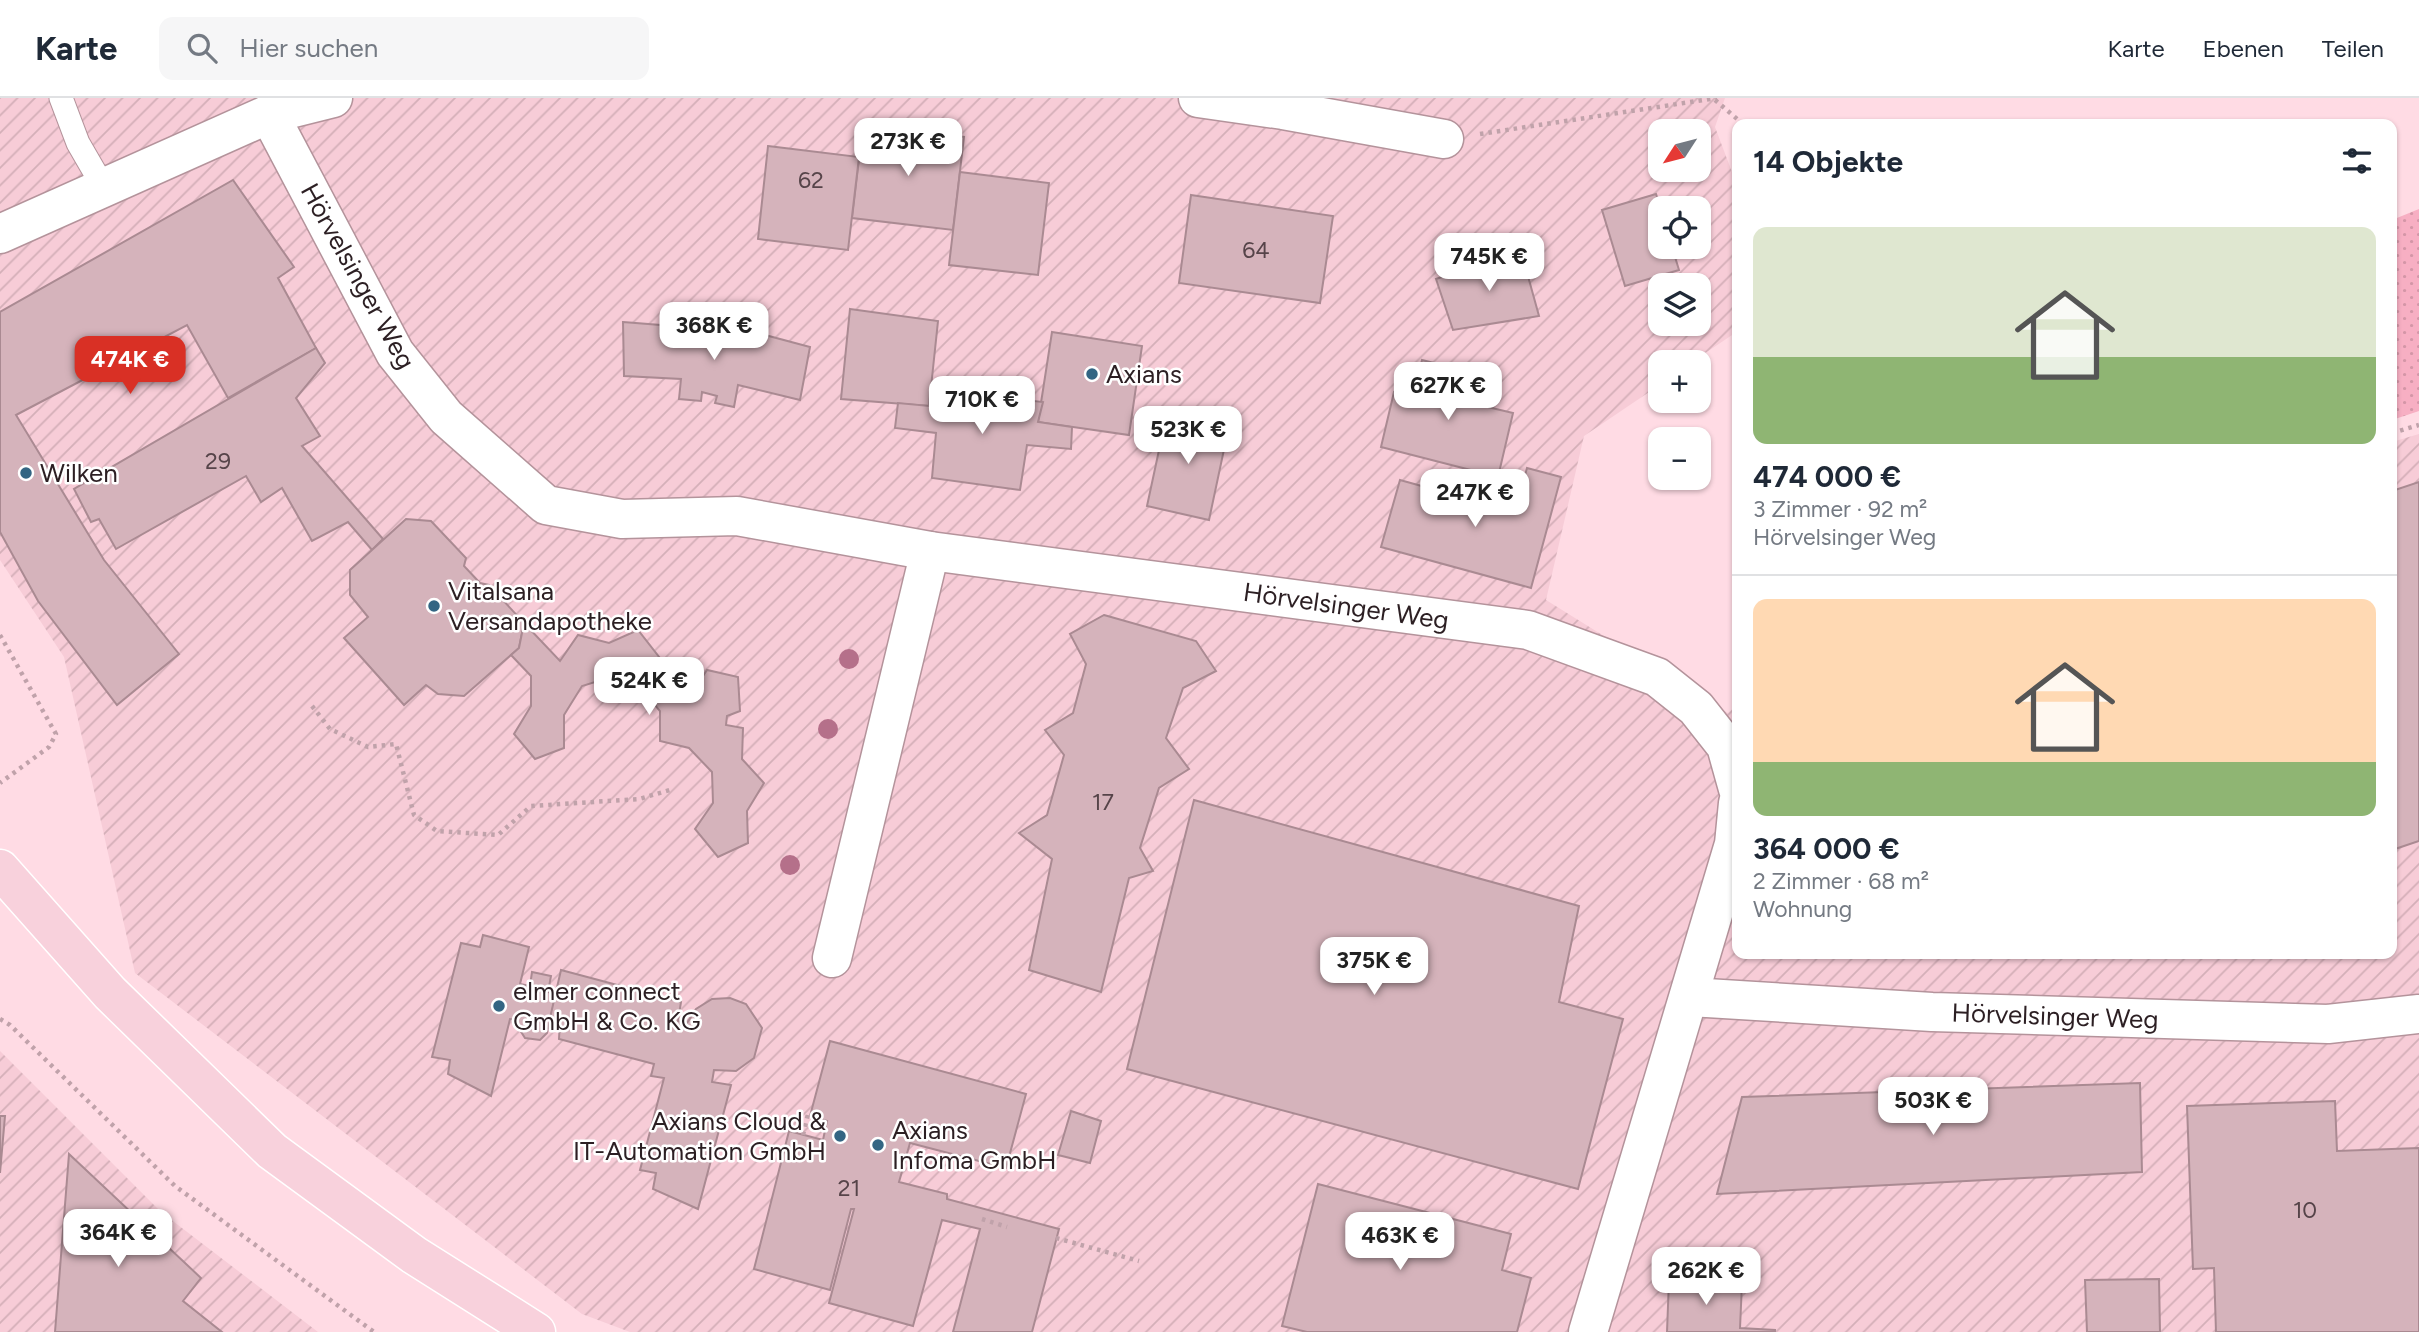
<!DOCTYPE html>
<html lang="de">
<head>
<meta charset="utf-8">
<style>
  body { margin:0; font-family:Figtree,sans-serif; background:#f6f6f7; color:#1f2937; height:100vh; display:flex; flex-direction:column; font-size:26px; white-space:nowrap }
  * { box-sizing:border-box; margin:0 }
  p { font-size:23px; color:#747a83 }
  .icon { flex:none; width:38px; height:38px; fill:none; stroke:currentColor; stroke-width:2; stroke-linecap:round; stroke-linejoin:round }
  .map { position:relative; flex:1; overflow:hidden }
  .details { position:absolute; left:1732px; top:21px; width:665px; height:840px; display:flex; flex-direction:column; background:#fff; border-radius:14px; box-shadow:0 2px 5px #0004 }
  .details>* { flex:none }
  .needle { width:46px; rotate:234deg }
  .controls { position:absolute; left:1648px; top:21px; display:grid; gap:14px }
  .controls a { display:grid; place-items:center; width:63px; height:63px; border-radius:14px; background:#fff; box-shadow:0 2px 5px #0004; font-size:35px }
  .price { position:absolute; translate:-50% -60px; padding:0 16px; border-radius:14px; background:#fff; color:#222; font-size:23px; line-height:46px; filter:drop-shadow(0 2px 4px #0008) }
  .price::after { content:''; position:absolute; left:50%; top:42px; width:21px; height:16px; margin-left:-10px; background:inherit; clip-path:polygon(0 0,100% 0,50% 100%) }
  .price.on { background:#d93025; color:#fff }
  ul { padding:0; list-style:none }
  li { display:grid; align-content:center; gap:14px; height:371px; padding:0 21px }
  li+li { border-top:2px solid #e0e1e3 }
  li span { display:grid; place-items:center; height:217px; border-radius:14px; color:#555 }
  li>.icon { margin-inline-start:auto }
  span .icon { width:126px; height:126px; fill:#fffc; stroke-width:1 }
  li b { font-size:30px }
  h2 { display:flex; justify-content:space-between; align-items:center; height:84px; padding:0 21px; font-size:30px }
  header { display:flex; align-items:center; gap:42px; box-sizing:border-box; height:98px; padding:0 35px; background:#fff; border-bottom:2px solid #e0e1e3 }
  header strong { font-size:33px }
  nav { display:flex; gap:38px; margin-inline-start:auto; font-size:24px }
  .search { width:490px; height:63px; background:#f6f6f7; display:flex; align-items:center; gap:18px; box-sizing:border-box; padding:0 24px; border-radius:14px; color:#747a83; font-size:26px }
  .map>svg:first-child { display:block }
  .industrial { fill:url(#industrial-furrows); fill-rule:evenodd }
  .park { fill:url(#park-dots) }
  .building { fill:#d5b3bb; stroke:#aa8a92; stroke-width:2 }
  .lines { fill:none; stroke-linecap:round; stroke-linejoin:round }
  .service-casing { stroke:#b4939b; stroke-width:25 }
  .minor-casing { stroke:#b4939b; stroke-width:41 }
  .primary-casing { stroke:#fff; stroke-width:41 }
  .path { stroke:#c0a2aa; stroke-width:4.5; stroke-dasharray:3.5 5; stroke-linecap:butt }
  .service { stroke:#fff; stroke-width:23 }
  .minor { stroke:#fff; stroke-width:38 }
  .primary { stroke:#f8d1dc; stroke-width:38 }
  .tree { fill:#b5708a }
  .poi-dot { fill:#336583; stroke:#fff; stroke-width:2.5 }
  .labels { text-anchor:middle; stroke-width:5; stroke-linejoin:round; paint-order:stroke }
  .number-label { font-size:23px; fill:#564449 }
  .street-label { font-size:26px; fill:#2c1f23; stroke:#fff }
  .poi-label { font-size:26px; fill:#2c1f23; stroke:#fff; text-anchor:start }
</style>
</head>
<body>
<header>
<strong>Karte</strong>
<div class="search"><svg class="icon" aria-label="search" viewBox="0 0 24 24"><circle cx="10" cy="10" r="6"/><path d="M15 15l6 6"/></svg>Hier suchen</div>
<nav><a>Karte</a><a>Ebenen</a><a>Teilen</a></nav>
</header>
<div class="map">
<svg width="2419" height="1234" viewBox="0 0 2419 1234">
  <defs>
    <pattern id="industrial-furrows" width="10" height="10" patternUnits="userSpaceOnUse" patternTransform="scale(1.75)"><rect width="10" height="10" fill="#f7ccd7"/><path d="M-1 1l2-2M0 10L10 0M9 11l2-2" fill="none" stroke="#d4afb8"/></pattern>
    <pattern id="park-dots" width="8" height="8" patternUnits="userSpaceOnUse" patternTransform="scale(1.75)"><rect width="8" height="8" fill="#f7afc3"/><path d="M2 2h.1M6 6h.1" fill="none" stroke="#d496a7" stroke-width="1.8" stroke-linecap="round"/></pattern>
  </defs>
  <rect width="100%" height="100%" fill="#ffdbe4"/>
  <!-- industrial -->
  <g class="industrial">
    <path d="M0 0H1725L1715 29 1738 90V233L1692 264H1661V286L1584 338 1546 502 1728 615 1738 606V856H2392V344L2419 336V1234H630L582 1216 135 875 64 559 0 462ZM1661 33H1699V72H1661ZM1661 110H1699V149H1661ZM1661 187H1699V226H1661Z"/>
    <path d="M0 953 161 1114 318 1234H0Z"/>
  </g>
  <!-- park -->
  <path class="park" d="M2419 111V313L2392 322V122Z"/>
  <!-- building -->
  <g class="building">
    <path d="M863 27 964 39 953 132 852 120Z"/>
    <path d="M768 48 859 59 848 152 758 141Z"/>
    <path d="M960 74 1049 85 1038 177 949 167Z"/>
    <path d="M233 82 294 169 278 180 316 250 228 300 187 227 16 317 104 462 179 556 117 607 38 503 0 434V214Z"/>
    <path d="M1656 96 1661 111V149H1672L1679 172 1625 188 1602 112Z"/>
    <path d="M1191 97 1333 118 1320 205 1179 185Z"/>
    <path d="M1521 153 1539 218 1453 232 1436 181Z"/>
    <path d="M850 211 938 223 929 308 841 301Z"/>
    <path d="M623 224 673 228 674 235H711L761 245 765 237 810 249 800 302 738 287 734 309 715 305 717 298 702 294 701 303 679 301 681 281 624 278Z"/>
    <path d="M1052 234 1142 248 1129 337 1038 324Z"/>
    <path d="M316 250 325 265 296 300 320 338 302 348 383 441 372 452 348 424 312 443 282 390 261 404 246 378 116 451 99 421 91 424 74 391Z"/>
    <path d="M1422 262 1482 277 1475 306 1513 315 1498 379 1381 349 1394 294 1413 299Z"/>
    <path d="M930 291 1043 304 1038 324 1072 329 1071 351 1027 347 1020 392 932 380 936 335 895 330 898 305 929 308Z"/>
    <path d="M1167 315 1229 328 1209 422 1147 408Z"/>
    <path d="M1527 370 1561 379 1531 490 1381 449 1400 382 1515 414Z"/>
    <path d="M2419 384V743L2392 752V393Z"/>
    <path d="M406 421 431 423 466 460 464 468 480 485 489 487 524 525 519 550 464 598 438 596 426 587 404 607 344 540 368 519 350 497V472Z"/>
    <path d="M1104 517 1196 543 1216 573 1183 590 1166 640 1189 671 1159 690 1140 750 1153 773 1129 780 1101 894 1029 872 1052 761 1019 735 1047 717 1064 657 1045 632 1073 615 1086 566 1070 536Z"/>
    <path d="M524 525 560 563 578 537 609 545 638 532 660 560 690 564 689 582 699 584 707 572 738 579 740 613 727 618 726 627 743 630 742 661 764 685 747 713 748 745 718 759 695 731 713 705 712 674 689 650 660 643V613L636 584 611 579 582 588 564 617V650L535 661 514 636 531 608V578L511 557 519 550Z"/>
    <path d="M1194 702 1579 808 1559 904 1623 921 1578 1091 1127 971Z"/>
    <path d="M483 837 529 849 520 886 530 888 532 874 551 878 548 894 556 896 547 935 540 942 525 940 518 929V922L510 921 491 998 448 976 450 962 432 959 461 845 480 849Z"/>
    <path d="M561 872 681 904 678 923 687 925 696 911 712 901 730 900 746 906 762 930 754 960 736 973 714 972 712 984 731 987 698 1111 653 1091 656 1075 640 1072 664 980 651 978 654 966 559 941 560 922 550 920Z"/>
    <path d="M830 943 1026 996 1006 1070 910 1045 899 1084 947 1096V1101L1059 1131 1032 1234H953L980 1131 942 1122 913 1228 829 1205 854 1111H851L830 1192 754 1171 789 1033 823 1042 827 1023 810 1018Z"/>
    <path d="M2140 985 2142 1074 1717 1096 1742 999Z"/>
    <path d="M2335 1003 2337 1053 2419 1050V1234H2216L2214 1170 2193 1171 2187 1008Z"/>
    <path d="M1071 1013 1101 1023 1090 1065 1058 1057Z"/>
    <path d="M0 1018H5L0 1075Z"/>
    <path d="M69 1056 201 1180 183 1203 222 1234H55Z"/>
    <path d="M1318 1086 1511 1136 1502 1172 1531 1180 1517 1234H1307L1282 1228Z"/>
    <path d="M2159 1181 2160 1234H2087L2085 1182Z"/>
    <path d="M1669 1182 1742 1185 1740 1230 1775 1232V1234H1667Z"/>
  </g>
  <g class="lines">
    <!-- service casing -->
    <g class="service-casing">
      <path id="service" d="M61 0 78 45 104 90"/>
    </g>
    <!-- minor casing -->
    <g class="minor-casing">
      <g id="minor">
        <path d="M1198 0 1283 12 1444 41"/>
        <path d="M269 16 395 255 446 319 546 407 622 421 737 418 930 453 1528 532 1657 579 1696 610 1726 648 1738 691"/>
        <path d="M0 136 269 16 333 0"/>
        <path d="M832 860 930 453"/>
        <path d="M1690 899 1932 914 2328 926 2419 916"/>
        <path d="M1588 1234 1734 746 1738 705"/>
      </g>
    </g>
    <!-- primary casing -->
    <g class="primary-casing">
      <path id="primary" d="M0 771 110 895 272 1053 414 1157 536 1234"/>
    </g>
    <!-- path -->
    <g class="path">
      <path d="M1715 2 1743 26"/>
      <path d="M1480 36 1717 0"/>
      <path d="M2392 335 2419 327"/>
      <path d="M0 537 56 636 49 649 0 685"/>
      <path d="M312 608 330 631 368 649 396 646 414 717 437 733 498 737 531 708 639 701 670 692"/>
      <path d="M0 921 10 927 175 1088 374 1234"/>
      <path d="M803 1037 808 1016"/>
      <path d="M982 1121 1007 1129"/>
      <path d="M1056 1140 1139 1163"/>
    </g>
    <!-- service -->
    <use href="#service" class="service"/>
    <!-- minor -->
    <use href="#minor" class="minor"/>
    <!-- primary -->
    <use href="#primary" class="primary"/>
  </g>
  <!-- trees -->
  <g class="tree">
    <circle cx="849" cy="561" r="10"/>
    <circle cx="828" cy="631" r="10"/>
    <circle cx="790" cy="767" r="10"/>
  </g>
  <!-- markers -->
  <g class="poi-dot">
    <circle cx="1092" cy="276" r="7"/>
    <circle cx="26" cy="375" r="7"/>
    <circle cx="434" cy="508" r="7"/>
    <circle cx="499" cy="908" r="7"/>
    <circle cx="840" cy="1038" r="7"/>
    <circle cx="878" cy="1047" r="7"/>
  </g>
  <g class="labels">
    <!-- number labels -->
    <g class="number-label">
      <text x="811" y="90">62</text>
      <text x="1256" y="160">64</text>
      <text x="218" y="371">29</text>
      <text x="1103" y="712">17</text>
      <text x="849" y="1098">21</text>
      <text x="2305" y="1120">10</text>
    </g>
    <!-- street labels -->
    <g class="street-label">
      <text transform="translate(358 178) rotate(61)" y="9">Hörvelsinger Weg</text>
      <text transform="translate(1346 508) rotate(8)" y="9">Hörvelsinger Weg</text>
      <text transform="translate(2055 918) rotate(2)" y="9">Hörvelsinger Weg</text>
    </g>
    <!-- poi labels -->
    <g class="poi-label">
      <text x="1106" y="285">Axians</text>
      <text x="40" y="384">Wilken</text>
      <text x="448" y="502">Vitalsana<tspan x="448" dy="30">Versandapotheke</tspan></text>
      <text x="513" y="902">elmer connect<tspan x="513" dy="30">GmbH &amp; Co. KG</tspan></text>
      <text x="826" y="1032" text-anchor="end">Axians Cloud &amp;<tspan x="826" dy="30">IT-Automation GmbH</tspan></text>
      <text x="892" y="1041">Axians<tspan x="892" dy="30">Infoma GmbH</tspan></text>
    </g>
  </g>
</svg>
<div class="controls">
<a><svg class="needle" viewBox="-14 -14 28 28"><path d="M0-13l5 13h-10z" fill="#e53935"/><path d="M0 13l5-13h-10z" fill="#747a83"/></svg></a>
<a><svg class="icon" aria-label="locate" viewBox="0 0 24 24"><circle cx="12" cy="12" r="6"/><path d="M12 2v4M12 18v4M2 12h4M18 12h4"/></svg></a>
<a><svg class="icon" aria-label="layers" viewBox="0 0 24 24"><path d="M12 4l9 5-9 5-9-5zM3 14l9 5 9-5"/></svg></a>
<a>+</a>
<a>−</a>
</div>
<b class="price" style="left:908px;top:80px">273K €</b>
<b class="price" style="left:1489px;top:195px">745K €</b>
<b class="price" style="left:714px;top:264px">368K €</b>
<b class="price on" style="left:130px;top:298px">474K €</b>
<b class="price" style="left:1448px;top:324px">627K €</b>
<b class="price" style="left:982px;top:338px">710K €</b>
<b class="price" style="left:1188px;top:368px">523K €</b>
<b class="price" style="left:1475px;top:431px">247K €</b>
<b class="price" style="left:649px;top:619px">524K €</b>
<b class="price" style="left:1374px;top:899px">375K €</b>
<b class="price" style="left:1933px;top:1039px">503K €</b>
<b class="price" style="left:118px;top:1171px">364K €</b>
<b class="price" style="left:1400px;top:1174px">463K €</b>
<b class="price" style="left:1706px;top:1209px">262K €</b>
<section class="details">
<h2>14 Objekte<svg class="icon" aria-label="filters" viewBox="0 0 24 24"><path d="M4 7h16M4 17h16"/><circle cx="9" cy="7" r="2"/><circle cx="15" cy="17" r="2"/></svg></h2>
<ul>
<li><span style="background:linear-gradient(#dfe7d0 60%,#8fb573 0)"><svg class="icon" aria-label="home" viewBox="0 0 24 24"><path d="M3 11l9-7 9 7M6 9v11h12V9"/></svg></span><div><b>474 000 €</b><p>3 Zimmer · 92 m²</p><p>Hörvelsinger Weg</p></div></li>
<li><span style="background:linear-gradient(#ffd9b3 75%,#8fb573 0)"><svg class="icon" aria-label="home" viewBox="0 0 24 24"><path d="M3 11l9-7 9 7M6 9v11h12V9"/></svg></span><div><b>364 000 €</b><p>2 Zimmer · 68 m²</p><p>Wohnung</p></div></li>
</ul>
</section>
</div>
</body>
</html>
